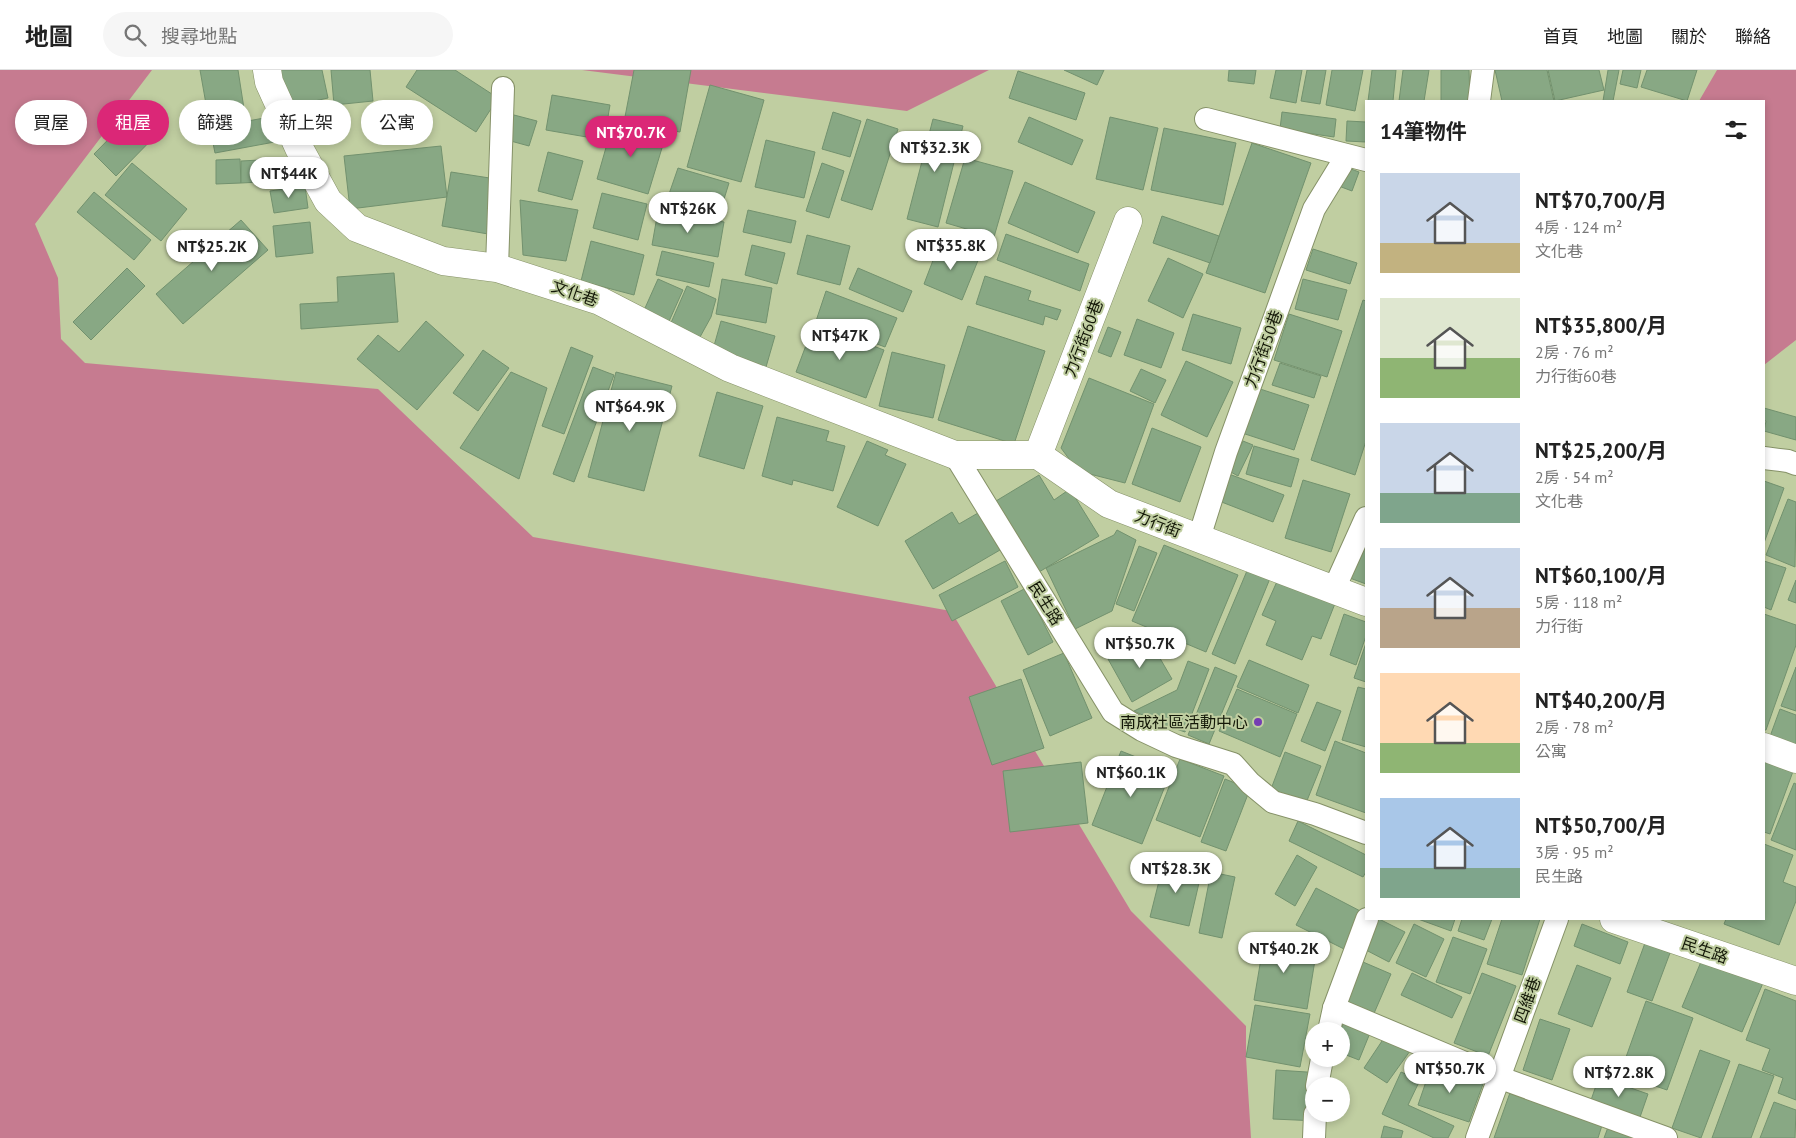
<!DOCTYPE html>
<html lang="zh-TW">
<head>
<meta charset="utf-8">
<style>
  body { margin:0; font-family:"PT Sans","Noto Sans TC",sans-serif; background:#f6f6f6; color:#222; height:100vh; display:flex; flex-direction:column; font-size:19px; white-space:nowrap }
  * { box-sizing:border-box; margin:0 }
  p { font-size:16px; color:#767676 }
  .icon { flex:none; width:28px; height:28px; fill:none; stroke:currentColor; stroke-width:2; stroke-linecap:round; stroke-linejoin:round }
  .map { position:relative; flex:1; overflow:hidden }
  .side { position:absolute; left:1365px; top:30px; width:400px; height:820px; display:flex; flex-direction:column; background:#fff; border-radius:0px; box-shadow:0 2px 8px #0003 }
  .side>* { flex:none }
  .guide { position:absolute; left:15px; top:30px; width:475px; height:45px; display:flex; gap:10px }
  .buttons { position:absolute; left:1305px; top:952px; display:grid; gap:10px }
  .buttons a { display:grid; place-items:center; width:45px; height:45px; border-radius:50%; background:#fff; box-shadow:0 2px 8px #0003; font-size:25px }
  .price { position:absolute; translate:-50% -42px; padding:0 11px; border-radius:18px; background:#fff; color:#222; font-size:16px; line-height:32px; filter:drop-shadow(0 1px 2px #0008) }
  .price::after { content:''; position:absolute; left:50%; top:30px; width:15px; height:11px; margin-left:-8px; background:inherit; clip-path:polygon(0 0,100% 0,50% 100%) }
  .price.active { background:#db2777; color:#fff }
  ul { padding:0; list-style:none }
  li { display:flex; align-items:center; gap:15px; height:125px; padding:0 15px }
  li span { display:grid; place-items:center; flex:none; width:140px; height:100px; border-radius:0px; color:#555 }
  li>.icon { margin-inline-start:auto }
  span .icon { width:60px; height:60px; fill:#fffc; stroke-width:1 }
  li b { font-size:21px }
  h2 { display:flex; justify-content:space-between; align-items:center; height:60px; padding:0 15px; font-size:21px }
  .tag { padding:0 18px; border-radius:22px; background:#fff; box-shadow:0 2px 8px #0003; font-size:18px; line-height:45px }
  .tag.active { background:#db2777; color:#fff }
  header { display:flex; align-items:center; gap:30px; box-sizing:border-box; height:70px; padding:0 25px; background:#fff; border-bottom:1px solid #e0e0e0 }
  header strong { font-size:24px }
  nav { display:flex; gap:28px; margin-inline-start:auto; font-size:18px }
  .search { width:350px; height:45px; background:#f6f6f6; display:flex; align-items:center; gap:12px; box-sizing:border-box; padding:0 18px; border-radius:28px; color:#767676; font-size:19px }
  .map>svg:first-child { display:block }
  .forest { fill:#c67b90 }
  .building { fill:#88a884; stroke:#72916e }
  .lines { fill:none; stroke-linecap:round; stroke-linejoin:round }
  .lane-casing { stroke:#859167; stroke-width:24 }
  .street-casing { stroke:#859167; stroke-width:29 }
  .lane { stroke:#fff; stroke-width:22 }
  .street { stroke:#fff; stroke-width:28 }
  .poi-dot { fill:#753db3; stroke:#c0cea1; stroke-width:2 }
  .labels { text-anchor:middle; stroke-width:4; stroke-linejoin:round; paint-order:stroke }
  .street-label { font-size:16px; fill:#141808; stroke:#c0cea1 }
  .poi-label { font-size:16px; fill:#141808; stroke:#c0cea1; text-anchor:end }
</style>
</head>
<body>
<header>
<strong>地圖</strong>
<div class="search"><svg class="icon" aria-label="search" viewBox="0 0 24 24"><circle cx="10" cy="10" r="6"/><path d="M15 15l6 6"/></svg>搜尋地點</div>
<nav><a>首頁</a><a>地圖</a><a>關於</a><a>聯絡</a></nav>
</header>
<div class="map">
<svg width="1796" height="1068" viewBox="0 0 1796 1068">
  <rect width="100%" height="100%" fill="#c0cea1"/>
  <!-- forest -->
  <g class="forest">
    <path d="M0 0H152L35 154 58 208 61 269 85 293 378 319 533 467 951 541 1131 841 1246 956V987L1251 1068H0Z"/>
    <path d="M582 0H989L907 41Z"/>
    <path d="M1717 0H1796V270L1764 295V31H1699Z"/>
  </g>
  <!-- building -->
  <g class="building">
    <path d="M200 0H238L245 45 209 51Z"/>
    <path d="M279 0H322L328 28 287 37Z"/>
    <path d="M331 0H370L373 31 334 35Z"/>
    <path d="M417 0H455L498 28 476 62 406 17Z"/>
    <path d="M634 0H691L680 62 624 52Z"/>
    <path d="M1064 0H1104L1097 15Z"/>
    <path d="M1229 0H1256L1254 14 1228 11Z"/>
    <path d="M1276 0H1302L1296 33 1270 28Z"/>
    <path d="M1307 0H1326L1320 34 1301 31Z"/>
    <path d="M1332 0H1363L1355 41 1326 35Z"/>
    <path d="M1372 0H1396L1393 31H1368Z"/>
    <path d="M1403 0H1429L1424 31H1399Z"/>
    <path d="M1441 0H1469L1470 31H1441Z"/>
    <path d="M1495 0H1547L1554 31H1502Z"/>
    <path d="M1548 0H1599L1604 20 1555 31Z"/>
    <path d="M1608 0H1619L1613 31H1603Z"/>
    <path d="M1623 0H1641L1637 18 1620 14Z"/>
    <path d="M1647 0H1697L1687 31 1641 17Z"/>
    <path d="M1018 1 1085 23 1076 50 1009 28Z"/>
    <path d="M710 15 764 30 741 112 687 97Z"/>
    <path d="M552 25 610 35 604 70 546 60Z"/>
    <path d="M145 32 167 54 116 106 94 84Z"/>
    <path d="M833 42 861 51 850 87 822 79Z"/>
    <path d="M1282 42 1336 49 1334 67 1280 59Z"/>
    <path d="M514 45 537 51 529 76 507 70Z"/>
    <path d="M275 46 280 71 215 83 210 58Z"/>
    <path d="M1029 47 1083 70 1072 95 1018 72Z"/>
    <path d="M1110 47 1158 58 1143 120 1096 109Z"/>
    <path d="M867 49 898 59 872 140 841 130Z"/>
    <path d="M933 49 963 56 938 157 907 149Z"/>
    <path d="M1347 51 1366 52V72L1346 71Z"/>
    <path d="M613 53 665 68 648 124 597 109Z"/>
    <path d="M1164 58 1236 73 1223 135 1151 120Z"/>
    <path d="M766 70 815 82 804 128 755 117Z"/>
    <path d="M1252 73 1311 93 1265 223 1206 203Z"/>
    <path d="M441 76 447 127 350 139 344 86Z"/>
    <path d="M548 82 583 91 572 130 538 121Z"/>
    <path d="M965 88 1013 101 994 167 946 153Z"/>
    <path d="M240 89 241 113 216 114V90Z"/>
    <path d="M279 89 280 111 241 113V91Z"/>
    <path d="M132 93 187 139 161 171 105 125Z"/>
    <path d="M822 93 844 101 829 148 806 141Z"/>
    <path d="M1343 96 1359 102 1352 121 1336 115Z"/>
    <path d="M678 98 729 113 720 142 668 127Z"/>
    <path d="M451 102 496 109 488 164 442 156Z"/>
    <path d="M1025 112 1095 142 1078 183 1008 153Z"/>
    <path d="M305 116 308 138 274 143 270 121Z"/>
    <path d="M94 122 151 170 134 190 77 142Z"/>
    <path d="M602 123 647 134 638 170 593 158Z"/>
    <path d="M520 130 578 140 566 191 523 185Z"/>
    <path d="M748 140 796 151 791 173 743 162Z"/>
    <path d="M658 141 724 152 718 187 652 175Z"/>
    <path d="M1162 146 1219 166 1210 193 1153 173Z"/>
    <path d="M241 150 268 180 183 254 156 224Z"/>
    <path d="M310 152 313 183 276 187 273 156Z"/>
    <path d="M1006 164 1089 194 1080 221 997 190Z"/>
    <path d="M807 165 850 176 840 215 797 204Z"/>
    <path d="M591 171 644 185 634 225 581 211Z"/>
    <path d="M940 172 979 188 962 230 924 214Z"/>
    <path d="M752 175 785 183 777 214 745 205Z"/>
    <path d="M1313 179 1357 193 1350 214 1306 200Z"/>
    <path d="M662 181 714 193 709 217 656 205Z"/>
    <path d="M1168 188 1203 204 1183 248 1148 231Z"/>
    <path d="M127 198 145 216 91 270 73 252Z"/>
    <path d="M858 198 912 221 903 242 849 219Z"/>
    <path d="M394 203 398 252 301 259 300 234 338 232 337 207Z"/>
    <path d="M985 206 1031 221 1028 230 1061 240 1057 250 1045 246 1043 255 976 234Z"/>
    <path d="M658 209 683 220 666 258 641 247Z"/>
    <path d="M722 209 772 218 766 253 716 244Z"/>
    <path d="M1303 209 1347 220 1338 250 1295 239Z"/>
    <path d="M687 216 716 229 711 247 700 267 670 255Z"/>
    <path d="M826 221 897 248 885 277 816 251Z"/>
    <path d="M1363 230 1366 231V371L1355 405 1311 390Z"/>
    <path d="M1193 244 1241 258 1231 294 1182 280Z"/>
    <path d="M1289 244 1342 261 1327 307 1274 290Z"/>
    <path d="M1137 249 1174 263 1161 298 1124 285Z"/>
    <path d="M426 251 464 285 417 340 357 289 378 265 399 282Z"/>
    <path d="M721 251 775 266 766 297 712 283Z"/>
    <path d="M814 254 884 280 866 328 796 302Z"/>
    <path d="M968 256 1045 281 1014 374 938 350Z"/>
    <path d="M1108 257 1121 262 1111 287 1098 282Z"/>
    <path d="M571 277 593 286 564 364 542 356Z"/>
    <path d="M483 280 509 298 478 341 453 323Z"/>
    <path d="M892 282 945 295 933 348 879 336Z"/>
    <path d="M1186 291 1233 312 1207 367 1161 345Z"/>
    <path d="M1280 293 1321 306 1314 328 1272 315Z"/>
    <path d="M593 297 614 305 574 412 553 404Z"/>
    <path d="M1141 299 1166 310 1155 333 1130 321Z"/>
    <path d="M511 302 547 318 519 409 460 378Z"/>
    <path d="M616 302 672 316 644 421 588 407Z"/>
    <path d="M1089 308 1154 334 1125 413 1078 401 1061 378Z"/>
    <path d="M1254 317 1309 335 1294 380 1239 362Z"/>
    <path d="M717 322 763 336 744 399 699 386Z"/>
    <path d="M1764 338 1796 347V370L1764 361 1766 351 1764 350Z"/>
    <path d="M777 347 829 361 826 371 845 376 833 421 793 410 792 415 762 406Z"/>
    <path d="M1152 358 1201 377 1180 432 1132 414Z"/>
    <path d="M867 371 888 380 885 385 906 394 878 456 837 437Z"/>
    <path d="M1243 371 1253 375 1238 406 1229 401Z"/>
    <path d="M1254 376 1299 389 1291 417 1246 404Z"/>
    <path d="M1229 404 1284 425 1273 452 1219 431Z"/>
    <path d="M1039 405 1054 430 1070 419 1099 466 1034 505 991 434Z"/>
    <path d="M1303 410 1350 424 1331 482 1285 468Z"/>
    <path d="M1764 411 1784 418 1764 473Z"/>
    <path d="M1788 429 1796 432 1795 497 1766 485Z"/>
    <path d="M952 442 959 454 978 443 1000 480 933 519 905 471Z"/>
    <path d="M1117 460 1136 470 1112 541 1075 559 1046 498 1114 465Z"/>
    <path d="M1366 465V514L1347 507Z"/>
    <path d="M1164 475 1238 505 1206 582 1132 551Z"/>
    <path d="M1139 476 1157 483 1134 541 1116 534Z"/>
    <path d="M1005 491 1018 517 952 551 939 525Z"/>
    <path d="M1764 491 1786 498 1771 540 1764 537Z"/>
    <path d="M1249 496 1271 506 1235 594 1212 584Z"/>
    <path d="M1279 507 1336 531 1321 569 1312 566 1302 590 1266 575 1276 551 1262 545Z"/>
    <path d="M1796 510V533L1788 530Z"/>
    <path d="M1026 518 1053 572 1028 585 1001 531Z"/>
    <path d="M1344 544 1366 552V566L1356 595 1330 585Z"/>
    <path d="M1764 544 1796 555V575L1766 660H1764Z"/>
    <path d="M1147 566 1172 609 1132 632 1108 589Z"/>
    <path d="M1366 573V612L1354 608Z"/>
    <path d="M1064 583 1092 648 1050 666 1023 600Z"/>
    <path d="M1249 590 1309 615 1298 643 1237 617Z"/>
    <path d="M1188 591 1209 599 1185 662 1159 653 1134 641 1177 620Z"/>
    <path d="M1215 597 1237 606 1209 674 1188 665Z"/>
    <path d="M1796 597V641L1781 636Z"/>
    <path d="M1021 609 1044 678 992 695 969 627Z"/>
    <path d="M1358 617 1366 619V677L1342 670Z"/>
    <path d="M1237 619 1297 644 1280 687 1219 661Z"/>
    <path d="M1317 632 1341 641 1325 681 1301 671Z"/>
    <path d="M1780 639 1796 645V681L1768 672Z"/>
    <path d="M1335 671 1366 683V743L1316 725Z"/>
    <path d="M1121 681 1171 701 1142 774 1092 755Z"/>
    <path d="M1285 682 1321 696 1306 733 1271 719Z"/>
    <path d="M1764 685 1795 696 1770 764 1764 762Z"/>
    <path d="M1180 689 1224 706 1200 767 1156 750Z"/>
    <path d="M1081 692 1088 753 1010 762 1003 701Z"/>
    <path d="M1225 709 1250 719 1226 781 1201 772Z"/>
    <path d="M1794 713 1796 714V780L1771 770Z"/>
    <path d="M1298 751 1366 785V802L1363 807 1289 771Z"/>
    <path d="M1764 774 1793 785 1783 812 1796 817V831L1779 875 1724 854 1726 849H1764Z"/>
    <path d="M1297 785 1317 797 1295 836 1275 824Z"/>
    <path d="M1164 791 1202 800 1189 856 1150 847Z"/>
    <path d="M1211 802 1235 807 1222 868 1199 863Z"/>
    <path d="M1316 818 1366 844 1350 882 1296 855Z"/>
    <path d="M1379 849 1405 862 1389 892 1364 879Z"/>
    <path d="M1418 849H1455L1451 861Z"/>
    <path d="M1462 849H1492L1484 870 1458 861Z"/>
    <path d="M1502 849H1540L1522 905 1487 894Z"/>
    <path d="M1414 854 1444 869 1426 907 1396 893Z"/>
    <path d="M1582 854 1628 872 1620 894 1574 876Z"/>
    <path d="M1265 865 1301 871 1298 887 1315 890 1307 939 1254 930Z"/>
    <path d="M1453 867 1487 879 1470 924 1436 912Z"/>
    <path d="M1645 873 1670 883 1652 931 1627 922Z"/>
    <path d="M1703 887 1763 913 1742 962 1682 937Z"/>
    <path d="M1356 889 1391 904 1372 948 1336 932Z"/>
    <path d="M1577 895 1611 908 1592 957 1558 944Z"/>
    <path d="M1412 903 1462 927 1452 948 1401 925Z"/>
    <path d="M1482 903 1516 916 1488 986 1454 973Z"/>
    <path d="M1765 919 1796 931V1030L1778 1023 1783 1008 1762 1000 1770 979 1746 970Z"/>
    <path d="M1646 931 1693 948 1667 1020 1620 1004Z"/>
    <path d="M1255 935 1310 944 1300 997 1246 987Z"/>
    <path d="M1540 949 1570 959 1552 1010 1523 1000Z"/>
    <path d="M1344 952 1370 963 1359 990 1341 983 1340 961Z"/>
    <path d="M1386 965 1410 981 1387 1013 1364 998Z"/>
    <path d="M1700 980 1730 991 1701 1068 1672 1058Z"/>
    <path d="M1739 994 1774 1006 1751 1068H1712Z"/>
    <path d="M1431 997 1483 1014 1469 1052 1418 1035Z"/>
    <path d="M1276 1000 1322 1003 1314 1016V1044L1318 1051 1273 1049Z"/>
    <path d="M1401 1002 1420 1010 1408 1035 1454 1056 1448 1068H1434L1382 1044Z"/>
    <path d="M1599 1007 1648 1024 1639 1050 1590 1033Z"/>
    <path d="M1512 1017 1604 1049 1598 1068H1494Z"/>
    <path d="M1774 1032 1796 1040 1795 1068H1760Z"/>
    <path d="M1610 1052 1651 1068H1604Z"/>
    <path d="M1384 1056 1403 1061 1401 1068H1381Z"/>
  </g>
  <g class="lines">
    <!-- lane casing -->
    <g class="lane-casing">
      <g id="lane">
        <path d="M1479 31 1483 0"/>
        <path d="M1206 49 1366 90"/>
        <path d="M497 198 503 18"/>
        <path d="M955 385 1113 642 1142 660 1176 676 1233 694 1250 713 1273 732 1315 744 1366 763"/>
        <path d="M1764 388 1788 391 1796 394"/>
        <path d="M1199 468 1226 382 1314 139 1341 95"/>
        <path d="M1334 519 1366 448"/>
        <path d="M1334 938 1498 1007 1666 1068"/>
        <path d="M1329 961 1334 938 1367 849"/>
        <path d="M1317 1016 1322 989"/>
        <path d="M1314 1068 1315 1044"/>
        <path d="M1477 1068 1557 849"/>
      </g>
    </g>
    <!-- street casing -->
    <g class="street-casing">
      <g id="street">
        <path d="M267 0 269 12 299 78 328 131 357 158 443 191 497 198 600 231 730 298 955 385H1038L1109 434 1366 532"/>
        <path d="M1038 385 1128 151"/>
        <path d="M1764 677 1796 689"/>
        <path d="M1614 849 1796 911"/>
      </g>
    </g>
    <!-- lane -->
    <use href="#lane" class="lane"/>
    <!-- street -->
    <use href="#street" class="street"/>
  </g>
  <!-- markers -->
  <circle class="poi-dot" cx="1258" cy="652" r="5"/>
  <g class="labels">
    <!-- street labels -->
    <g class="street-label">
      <text transform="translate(575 223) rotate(19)" y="6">文化巷</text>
      <text transform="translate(1083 268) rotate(-69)" y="6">力行街60巷</text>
      <text transform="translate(1263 279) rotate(-70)" y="6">力行街50巷</text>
      <text transform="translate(1158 453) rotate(21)" y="6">力行街</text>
      <text transform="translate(1046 533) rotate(58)" y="6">民生路</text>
      <text transform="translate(1705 880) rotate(19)" y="6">民生路</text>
      <text transform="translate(1527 930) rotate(-70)" y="6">四維巷</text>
    </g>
    <!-- poi labels -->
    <g class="poi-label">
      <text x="1248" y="658">南成社區活動中心</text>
    </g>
  </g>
</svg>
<div class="buttons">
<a>+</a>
<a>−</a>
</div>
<b class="price active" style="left:631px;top:88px">NT$70.7K</b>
<b class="price" style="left:935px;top:103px">NT$32.3K</b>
<b class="price" style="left:289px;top:129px">NT$44K</b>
<b class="price" style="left:688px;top:164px">NT$26K</b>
<b class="price" style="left:951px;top:201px">NT$35.8K</b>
<b class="price" style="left:212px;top:202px">NT$25.2K</b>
<b class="price" style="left:840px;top:291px">NT$47K</b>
<b class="price" style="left:630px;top:362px">NT$64.9K</b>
<b class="price" style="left:1140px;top:599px">NT$50.7K</b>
<b class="price" style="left:1131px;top:728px">NT$60.1K</b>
<b class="price" style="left:1176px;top:824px">NT$28.3K</b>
<b class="price" style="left:1284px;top:904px">NT$40.2K</b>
<b class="price" style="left:1450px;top:1024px">NT$50.7K</b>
<b class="price" style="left:1619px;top:1028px">NT$72.8K</b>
<div class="guide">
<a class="tag">買屋</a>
<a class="tag active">租屋</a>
<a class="tag">篩選</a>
<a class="tag">新上架</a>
<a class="tag">公寓</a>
</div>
<section class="side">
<h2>14筆物件<svg class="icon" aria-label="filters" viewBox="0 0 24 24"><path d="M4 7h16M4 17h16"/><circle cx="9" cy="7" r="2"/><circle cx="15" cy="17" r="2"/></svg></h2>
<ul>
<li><span style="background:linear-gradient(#c9d6e8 70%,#c2b280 0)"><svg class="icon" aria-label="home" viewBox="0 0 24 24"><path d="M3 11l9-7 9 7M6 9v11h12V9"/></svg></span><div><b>NT$70,700/月</b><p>4房 · 124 m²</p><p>文化巷</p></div></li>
<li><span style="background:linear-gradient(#dfe7d0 60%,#8fb573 0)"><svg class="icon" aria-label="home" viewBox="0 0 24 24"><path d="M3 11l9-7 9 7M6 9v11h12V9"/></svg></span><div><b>NT$35,800/月</b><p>2房 · 76 m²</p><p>力行街60巷</p></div></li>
<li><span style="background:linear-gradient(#c9d6e8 70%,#7fa58c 0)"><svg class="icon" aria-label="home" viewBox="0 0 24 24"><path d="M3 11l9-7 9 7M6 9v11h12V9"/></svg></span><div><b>NT$25,200/月</b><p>2房 · 54 m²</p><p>文化巷</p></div></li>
<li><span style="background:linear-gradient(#c9d6e8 60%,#b9a48a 0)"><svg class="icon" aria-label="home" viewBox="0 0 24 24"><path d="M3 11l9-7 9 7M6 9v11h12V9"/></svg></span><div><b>NT$60,100/月</b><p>5房 · 118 m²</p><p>力行街</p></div></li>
<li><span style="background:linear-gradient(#ffd9b3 70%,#8fb573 0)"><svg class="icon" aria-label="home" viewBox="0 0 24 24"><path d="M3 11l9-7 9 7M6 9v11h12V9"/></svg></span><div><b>NT$40,200/月</b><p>2房 · 78 m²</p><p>公寓</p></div></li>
<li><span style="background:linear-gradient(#a9c7e8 70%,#7fa58c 0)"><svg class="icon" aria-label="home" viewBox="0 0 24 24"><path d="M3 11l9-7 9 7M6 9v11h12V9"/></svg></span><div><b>NT$50,700/月</b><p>3房 · 95 m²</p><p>民生路</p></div></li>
</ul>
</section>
</div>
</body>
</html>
